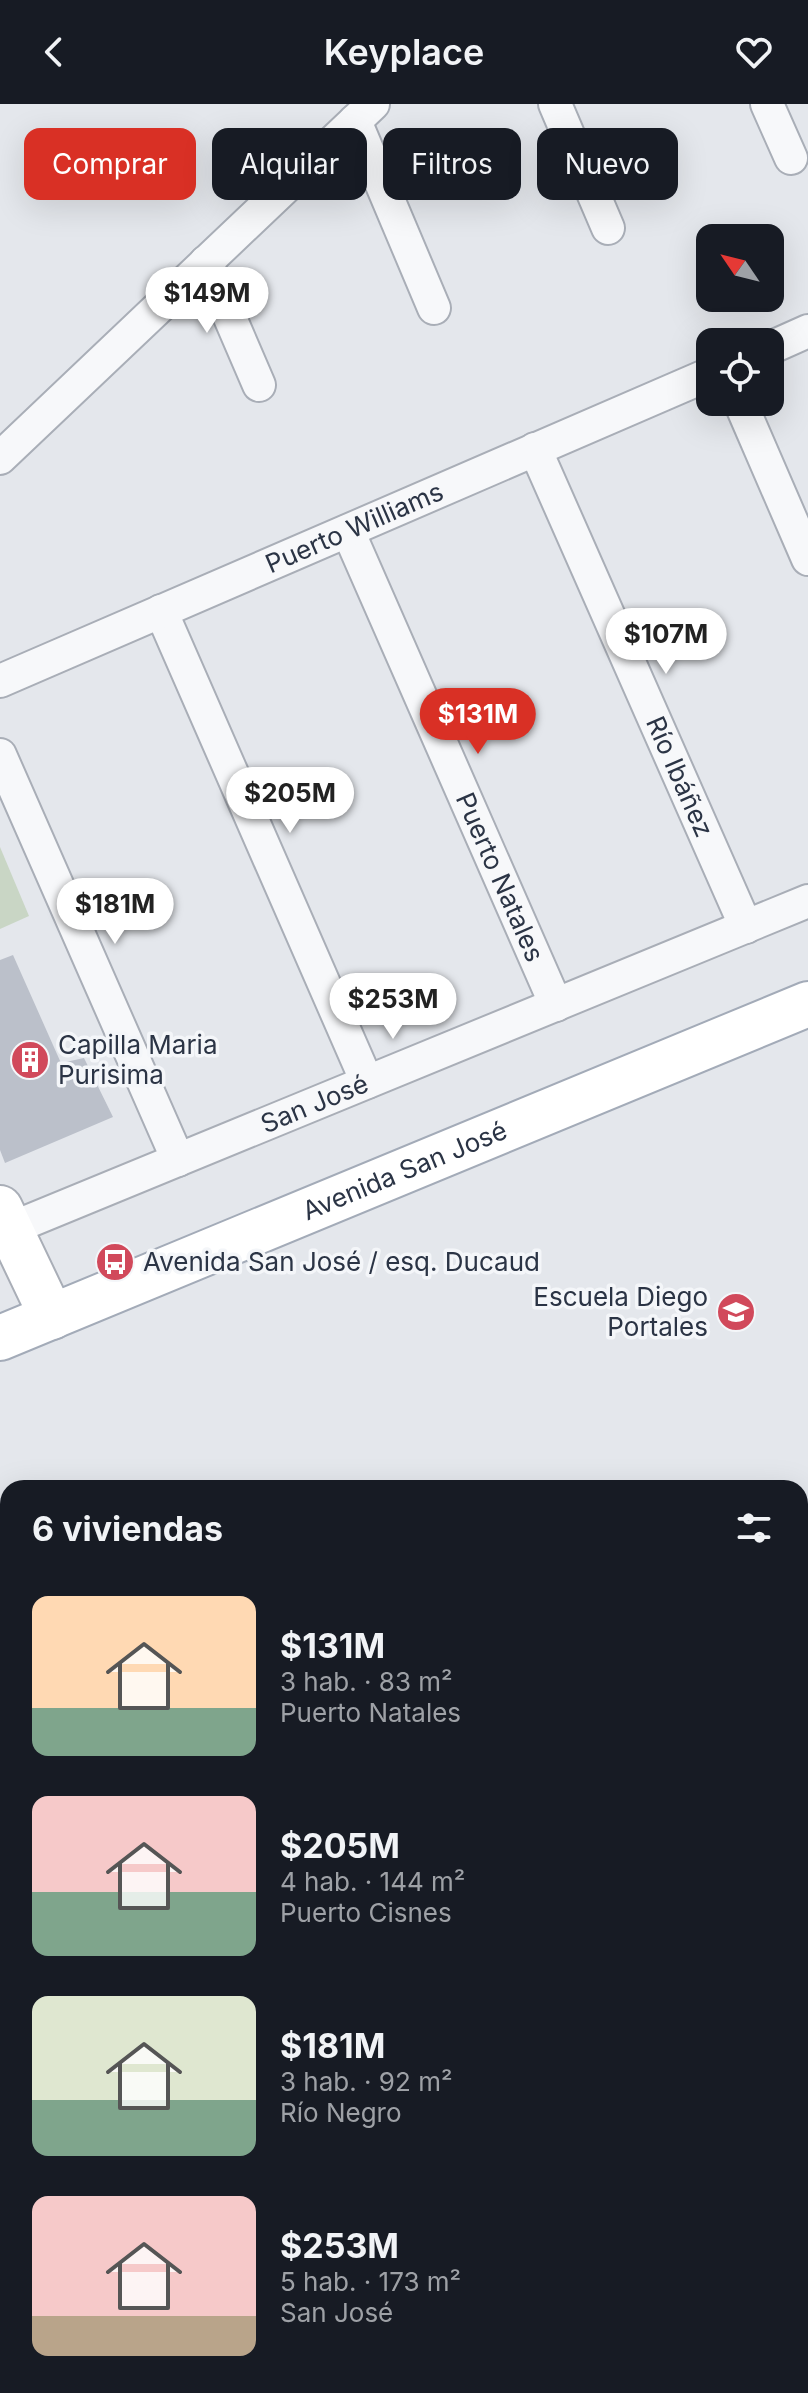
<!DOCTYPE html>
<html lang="es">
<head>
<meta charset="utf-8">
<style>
  body { margin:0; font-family:Inter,sans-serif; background:#242831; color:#f1f3f6; height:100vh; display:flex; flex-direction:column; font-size:30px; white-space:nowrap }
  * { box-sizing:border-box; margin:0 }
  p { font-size:26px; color:#9ea1a6 }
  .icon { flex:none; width:44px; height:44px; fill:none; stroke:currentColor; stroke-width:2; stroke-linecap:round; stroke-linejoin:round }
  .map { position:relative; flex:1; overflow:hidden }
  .details { position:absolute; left:0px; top:1376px; width:808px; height:914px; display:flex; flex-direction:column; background:#171b24; border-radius:24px 24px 0 0; box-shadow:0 8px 32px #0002 }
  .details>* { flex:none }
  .banner { position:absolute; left:24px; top:24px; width:760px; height:72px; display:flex; gap:16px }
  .needle { width:52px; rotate:305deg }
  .tools { position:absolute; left:696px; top:120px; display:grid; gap:16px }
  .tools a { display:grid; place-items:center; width:88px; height:88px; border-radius:16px; background:#171b24; box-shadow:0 8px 32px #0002; font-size:40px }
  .price { position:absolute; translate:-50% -68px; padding:0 18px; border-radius:28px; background:#fff; color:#222; font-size:26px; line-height:52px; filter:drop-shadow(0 2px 4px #0008) }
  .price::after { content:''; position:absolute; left:50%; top:48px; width:24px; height:18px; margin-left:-12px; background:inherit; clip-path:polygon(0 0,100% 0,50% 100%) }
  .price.current { background:#d93025; color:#fff }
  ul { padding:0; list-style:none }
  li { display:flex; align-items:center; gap:24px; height:200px; padding:0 32px }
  li span { display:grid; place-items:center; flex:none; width:224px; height:160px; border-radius:16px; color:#555 }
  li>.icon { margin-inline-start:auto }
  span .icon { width:96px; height:96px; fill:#fffc; stroke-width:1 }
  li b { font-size:34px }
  h2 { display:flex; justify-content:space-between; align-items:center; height:96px; padding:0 32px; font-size:34px }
  .tag { padding:0 28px; border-radius:16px; background:#171b24; box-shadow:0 8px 32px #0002; font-size:28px; line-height:72px }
  .tag.current { background:#d93025; color:#fff }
  header { display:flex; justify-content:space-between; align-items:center; height:104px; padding:0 32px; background:#171b24; font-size:36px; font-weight:600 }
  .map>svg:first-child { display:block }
  .green { fill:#c9d6c5 }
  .building { fill:#bbc0ca }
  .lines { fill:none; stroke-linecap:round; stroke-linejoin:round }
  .lane-casing { stroke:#a9aeb7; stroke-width:20 }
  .street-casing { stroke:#a9aeb7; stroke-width:36 }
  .secondary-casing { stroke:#a9aeb7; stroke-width:48 }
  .primary-casing { stroke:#a3abb8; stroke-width:48 }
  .lane { stroke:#f7f8fa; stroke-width:16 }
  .street { stroke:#f7f8fa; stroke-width:32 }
  .secondary { stroke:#fff; stroke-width:44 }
  .primary { stroke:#fff; stroke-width:44 }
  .labels { text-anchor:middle; stroke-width:7; stroke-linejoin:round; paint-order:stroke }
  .street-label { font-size:26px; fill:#2b3445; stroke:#f4f6f9 }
  .poi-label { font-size:26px; fill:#2b3445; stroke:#f4f6f9; text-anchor:start }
</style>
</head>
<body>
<header><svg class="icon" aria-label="back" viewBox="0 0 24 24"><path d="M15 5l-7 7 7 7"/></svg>Keyplace<svg class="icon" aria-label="heart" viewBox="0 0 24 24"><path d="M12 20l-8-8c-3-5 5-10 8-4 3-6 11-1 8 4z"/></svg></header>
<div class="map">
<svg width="808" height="2289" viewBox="0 0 808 2289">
  <rect width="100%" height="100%" fill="#e4e7ec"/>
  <!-- green -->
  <path class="green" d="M0 743 29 812 0 825Z"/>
  <!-- building -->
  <path class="building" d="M13 851 61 959 84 954 113 1013 5 1059 0 1046V856Z"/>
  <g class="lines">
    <!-- lane casing -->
    <g class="lane-casing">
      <path id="lane" d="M780 2288 781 2289"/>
    </g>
    <!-- street casing -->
    <g class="street-casing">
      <g id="street">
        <path d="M555 0 608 124"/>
        <path d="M767 0 791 54"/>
        <path d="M355 17 434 204"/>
        <path d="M206 158 259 281"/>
        <path d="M770 244 808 227"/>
        <path d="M740 298 808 455"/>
        <path id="s1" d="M535 345 746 823"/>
        <path d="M0 354 373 0"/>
        <path id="s2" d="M348 427 556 901"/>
        <path d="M161 507 367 978"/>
        <path id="s3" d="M0 577 710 270"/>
        <path d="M0 651 178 1056"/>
        <path id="s4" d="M0 1129 808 797"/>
        <path d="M0 1526 8 1522"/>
        <path d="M0 1772 8 1769"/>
        <path d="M0 2030 8 2027"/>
        <path d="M0 2104 8 2122"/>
        <path d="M0 2255 8 2274"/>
        <path d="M75 2282 78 2289"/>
        <path d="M584 2282 595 2289"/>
        <path d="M548 2289 565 2282"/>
      </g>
    </g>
    <!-- secondary casing -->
    <g class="secondary-casing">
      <path id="secondary" d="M0 1104 52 1213"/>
    </g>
    <!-- primary casing -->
    <g class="primary-casing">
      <g id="primary">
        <path id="s5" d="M0 1234 808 900"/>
      </g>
    </g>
    <!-- lane -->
    <use href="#lane" class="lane"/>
    <!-- street -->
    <use href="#street" class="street"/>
    <!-- secondary -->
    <use href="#secondary" class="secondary"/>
    <!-- primary -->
    <use href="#primary" class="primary"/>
  </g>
  <!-- icons -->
  <defs>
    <g id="building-disc" transform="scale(2)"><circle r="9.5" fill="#d1495b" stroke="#f4f6f9"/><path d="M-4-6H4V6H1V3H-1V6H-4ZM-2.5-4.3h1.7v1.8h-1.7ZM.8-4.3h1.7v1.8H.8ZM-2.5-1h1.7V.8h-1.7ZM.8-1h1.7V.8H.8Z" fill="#fff"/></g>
    <g id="bus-disc" transform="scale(2)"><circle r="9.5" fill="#d1495b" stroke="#f4f6f9"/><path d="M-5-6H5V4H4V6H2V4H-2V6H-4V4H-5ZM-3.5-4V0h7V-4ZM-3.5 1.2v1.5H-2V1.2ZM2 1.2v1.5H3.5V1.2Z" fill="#fff"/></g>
    <g id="school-disc" transform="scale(2)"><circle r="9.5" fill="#d1495b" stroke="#f4f6f9"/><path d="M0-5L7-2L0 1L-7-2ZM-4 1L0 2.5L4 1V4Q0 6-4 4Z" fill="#fff"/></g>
  </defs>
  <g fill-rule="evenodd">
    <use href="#building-disc" x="30" y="956"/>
    <use href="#bus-disc" x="115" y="1158"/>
    <use href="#school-disc" x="736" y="1208"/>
  </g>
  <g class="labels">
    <!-- street labels -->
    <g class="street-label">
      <text dy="9" stroke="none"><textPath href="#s3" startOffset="386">Puerto Williams</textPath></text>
      <text dy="9" stroke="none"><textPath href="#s1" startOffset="358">Río Ibáñez</textPath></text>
      <text dy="9" stroke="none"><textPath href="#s2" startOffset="378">Puerto Natales</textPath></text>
      <text dy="9" stroke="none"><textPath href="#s4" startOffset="340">San José</textPath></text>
      <text dy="9" stroke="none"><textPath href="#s5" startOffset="438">Avenida San José</textPath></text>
    </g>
    <!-- poi labels -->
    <g class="poi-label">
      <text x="58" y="950">Capilla Maria<tspan x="58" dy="30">Purisima</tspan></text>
      <text x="143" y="1167">Avenida San José / esq. Ducaud</text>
      <text x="708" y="1202" text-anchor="end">Escuela Diego<tspan x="708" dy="30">Portales</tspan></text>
    </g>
  </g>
</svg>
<div class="tools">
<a><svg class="needle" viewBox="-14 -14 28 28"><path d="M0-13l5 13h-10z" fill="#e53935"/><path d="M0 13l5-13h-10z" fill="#9ea1a6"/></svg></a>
<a><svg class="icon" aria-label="locate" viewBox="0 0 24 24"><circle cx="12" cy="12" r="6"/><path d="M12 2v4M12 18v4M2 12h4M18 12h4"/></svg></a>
</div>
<b class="price" style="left:207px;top:231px">$149M</b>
<b class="price" style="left:666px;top:572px">$107M</b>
<b class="price current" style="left:478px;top:652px">$131M</b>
<b class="price" style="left:290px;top:731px">$205M</b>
<b class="price" style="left:115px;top:842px">$181M</b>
<b class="price" style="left:393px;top:937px">$253M</b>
<div class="banner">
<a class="tag current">Comprar</a>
<a class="tag">Alquilar</a>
<a class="tag">Filtros</a>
<a class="tag">Nuevo</a>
</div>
<section class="details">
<h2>6 viviendas<svg class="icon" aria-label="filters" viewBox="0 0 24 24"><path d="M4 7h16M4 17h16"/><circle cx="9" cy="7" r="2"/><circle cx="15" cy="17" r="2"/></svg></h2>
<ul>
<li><span style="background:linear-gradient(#ffd9b3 70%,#7fa58c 0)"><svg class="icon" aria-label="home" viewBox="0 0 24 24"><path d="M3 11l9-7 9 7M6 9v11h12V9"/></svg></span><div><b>$131M</b><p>3 hab. · 83 m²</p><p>Puerto Natales</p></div></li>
<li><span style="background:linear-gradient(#f6c9c9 60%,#7fa58c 0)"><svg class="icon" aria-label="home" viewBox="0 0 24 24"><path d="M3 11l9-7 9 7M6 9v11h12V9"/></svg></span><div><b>$205M</b><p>4 hab. · 144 m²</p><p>Puerto Cisnes</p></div></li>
<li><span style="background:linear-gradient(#dfe7d0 65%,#7fa58c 0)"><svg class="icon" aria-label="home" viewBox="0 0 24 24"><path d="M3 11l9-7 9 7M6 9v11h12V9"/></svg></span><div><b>$181M</b><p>3 hab. · 92 m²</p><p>Río Negro</p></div></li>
<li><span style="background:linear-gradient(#f6c9c9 75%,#b9a48a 0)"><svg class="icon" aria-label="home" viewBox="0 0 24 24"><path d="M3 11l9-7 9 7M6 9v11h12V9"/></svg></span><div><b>$253M</b><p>5 hab. · 173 m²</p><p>San José</p></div></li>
</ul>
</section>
</div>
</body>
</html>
